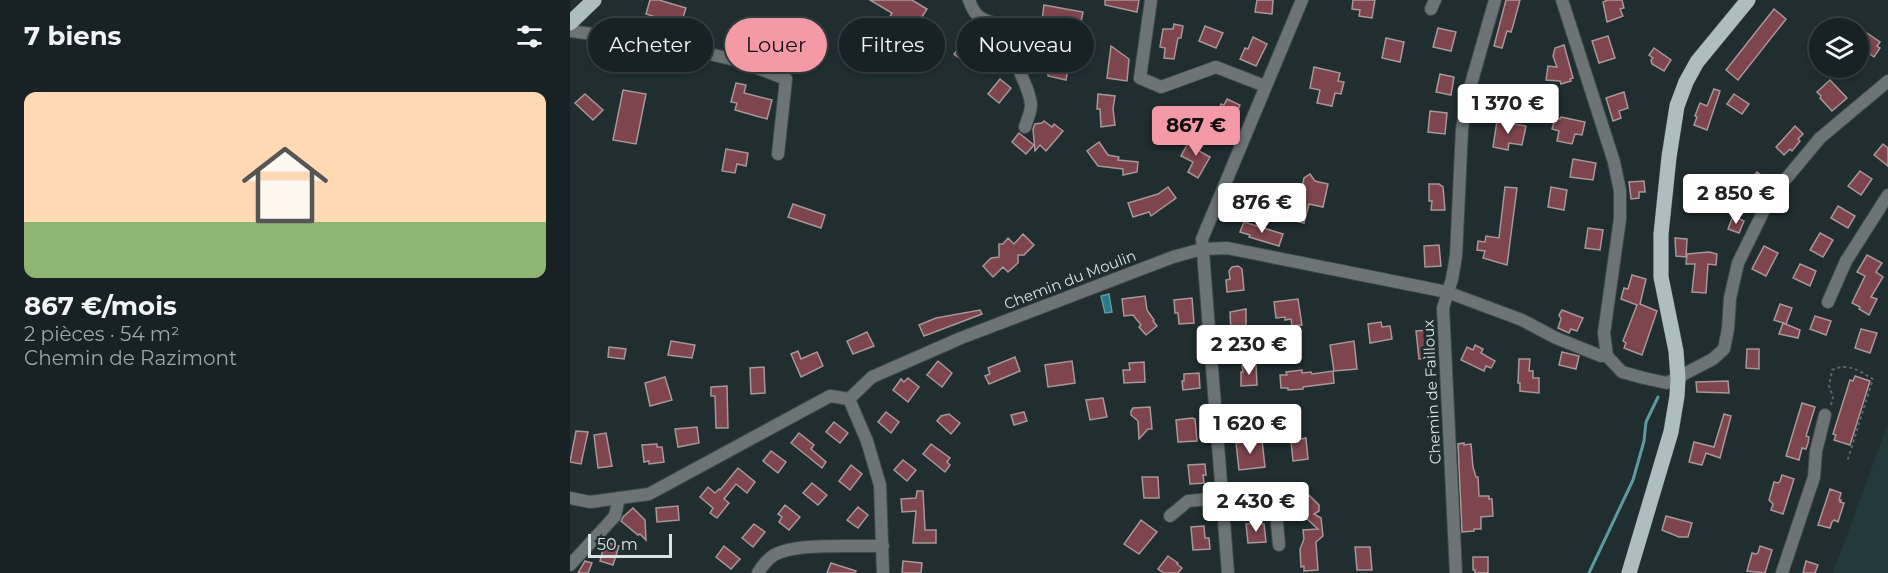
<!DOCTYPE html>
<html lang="fr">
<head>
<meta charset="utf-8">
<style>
  body { margin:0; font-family:Montserrat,sans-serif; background:#252f31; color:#f1f3f6; height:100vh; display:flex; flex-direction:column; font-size:22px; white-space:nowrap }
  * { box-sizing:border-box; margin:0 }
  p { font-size:20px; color:#9fa4a6 }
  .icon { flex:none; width:33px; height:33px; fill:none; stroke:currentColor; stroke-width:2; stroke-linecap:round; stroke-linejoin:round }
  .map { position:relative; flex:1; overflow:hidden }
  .sheet { display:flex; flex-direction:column; background:#182224; width:570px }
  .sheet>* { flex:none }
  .guide { position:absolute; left:18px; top:18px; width:570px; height:54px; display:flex; gap:12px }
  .fabs { position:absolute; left:1239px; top:18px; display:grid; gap:12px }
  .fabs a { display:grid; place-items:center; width:60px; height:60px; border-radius:50%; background:#182224; box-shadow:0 3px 9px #0003,0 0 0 2px #363f41; font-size:30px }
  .scale { position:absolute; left:18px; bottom:15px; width:84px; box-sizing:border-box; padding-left:6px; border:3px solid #d9e2e4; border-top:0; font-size:16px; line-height:21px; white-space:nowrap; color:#d9e2e4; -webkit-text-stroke:4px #202e30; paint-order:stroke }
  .price { position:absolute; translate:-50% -51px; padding:0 14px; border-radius:6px; background:#fff; color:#222; font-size:20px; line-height:39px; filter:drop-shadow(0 2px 3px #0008) }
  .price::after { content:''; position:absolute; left:50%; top:36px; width:18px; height:14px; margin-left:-9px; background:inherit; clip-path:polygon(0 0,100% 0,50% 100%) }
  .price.current { background:#f49aa6; color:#111 }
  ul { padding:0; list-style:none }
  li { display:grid; align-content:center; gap:12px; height:318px; padding:0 24px }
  li span { display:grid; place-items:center; height:186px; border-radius:12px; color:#555 }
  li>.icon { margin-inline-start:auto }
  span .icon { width:108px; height:108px; fill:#fffc; stroke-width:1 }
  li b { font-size:26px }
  h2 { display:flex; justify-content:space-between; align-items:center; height:72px; padding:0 24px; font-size:26px }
  .tag { padding:0 21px; border-radius:27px; background:#182224; box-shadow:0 3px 9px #0003,0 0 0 2px #363f41; font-size:21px; line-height:54px }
  .tag.current { background:#f49aa6; color:#111 }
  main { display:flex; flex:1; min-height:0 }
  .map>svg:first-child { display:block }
  .built { fill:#233a3d }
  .water { fill:#297b85; stroke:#5e9aa2; stroke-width:1.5 }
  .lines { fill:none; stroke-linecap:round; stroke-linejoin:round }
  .stream { stroke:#5e9aa2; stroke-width:3 }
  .building { fill:#7e454e; stroke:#a79798; stroke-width:1.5 }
  .minor-casing { stroke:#3e4b4d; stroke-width:14 }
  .major-casing { stroke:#3e4b4d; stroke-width:16 }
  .path { stroke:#596668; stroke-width:2; stroke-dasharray:3 3; stroke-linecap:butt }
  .minor { stroke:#6d7475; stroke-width:12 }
  .major { stroke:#aebdbf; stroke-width:15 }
  .labels { text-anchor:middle; stroke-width:6; stroke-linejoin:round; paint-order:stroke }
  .street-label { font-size:15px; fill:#d9e2e4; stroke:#202e30 }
</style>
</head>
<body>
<main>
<section class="sheet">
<h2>7 biens<svg class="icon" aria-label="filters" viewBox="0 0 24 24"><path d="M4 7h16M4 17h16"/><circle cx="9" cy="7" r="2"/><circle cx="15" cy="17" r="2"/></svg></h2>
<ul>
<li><span style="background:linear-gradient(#ffd9b3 70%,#8fb573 0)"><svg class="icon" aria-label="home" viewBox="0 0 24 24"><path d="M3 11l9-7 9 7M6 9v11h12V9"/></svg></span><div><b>867 €/mois</b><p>2 pièces · 54 m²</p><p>Chemin de Razimont</p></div></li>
</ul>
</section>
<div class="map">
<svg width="1318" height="573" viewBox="0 0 1318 573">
  <rect width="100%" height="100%" fill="#202e30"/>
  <!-- built -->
  <path class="built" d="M1318 424V573H1263Z"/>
  <!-- water -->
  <path class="water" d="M539 294 542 312 535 313 531 296Z"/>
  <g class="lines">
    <!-- stream -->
    <path class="stream" d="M1019 573 1063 480 1074 441 1076 422 1088 397"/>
  </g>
  <!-- building -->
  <g class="building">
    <path d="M80 0H89L116 8 108 33 90 28 92 19 76 14Z"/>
    <path d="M300 0H342L357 9 350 20 359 25 344 51 311 32 322 13Z"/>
    <path d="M535 0H569L567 12 535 5Z"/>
    <path d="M687 0H703L702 14 685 12Z"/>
    <path d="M783 0H805L802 18 789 16 790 10 782 9Z"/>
    <path d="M936 0H950L943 26 941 32 937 31 932 48 924 46Z"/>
    <path d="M1038 0H1052L1054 8 1050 9 1053 16 1037 22 1033 2Z"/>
    <path d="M474 5 513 12 510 27 472 20Z"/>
    <path d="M1204 9 1216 19 1168 80 1156 70Z"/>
    <path d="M604 24 613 26 611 38H608L604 59 594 58 595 48 590 47 593 29H603Z"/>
    <path d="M635 26 653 33 646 48 629 41Z"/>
    <path d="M868 28 886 32 881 51 863 47Z"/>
    <path d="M1297 33 1310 42 1307 46 1310 48 1304 57 1288 45Z"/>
    <path d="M1038 36 1045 58 1029 63 1022 41Z"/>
    <path d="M683 37 697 44 686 66 670 59 675 48 678 49Z"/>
    <path d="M816 38 834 42 830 62 812 58Z"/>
    <path d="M394 41 413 56 403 69 384 54Z"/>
    <path d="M994 45 1003 78 1000 79 1001 81 991 84 990 81 976 80 978 66 987 67 983 56 985 48Z"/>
    <path d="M541 46 559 59 557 81 537 78Z"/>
    <path d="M1084 48 1101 60 1094 71 1082 64 1081 60 1083 58 1079 55Z"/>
    <path d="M480 55 487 61 499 63 496 80 478 76V73L469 71 471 58 477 59Z"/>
    <path d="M744 67 770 73 768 81 774 82 771 94 765 93 762 106 747 103 750 90 740 88Z"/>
    <path d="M870 74 884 77 881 95 866 92Z"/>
    <path d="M430 79 441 88 429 103 418 94Z"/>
    <path d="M1260 80 1277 98 1262 111 1250 98 1251 96 1247 92Z"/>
    <path d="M166 83 176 85 174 93 202 100 197 119 165 110 167 103 161 102Z"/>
    <path d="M1144 89 1150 91 1137 130 1124 125 1127 117 1125 116 1130 103 1137 106Z"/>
    <path d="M53 90 76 94 66 144 43 140Z"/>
    <path d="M1054 92 1058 108 1049 111 1051 118 1043 121 1036 98Z"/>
    <path d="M15 94 33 110 23 120 5 103Z"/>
    <path d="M528 94 545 96 543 109 545 125 531 127 530 109H527Z"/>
    <path d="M1164 94 1179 104 1172 114 1157 104Z"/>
    <path d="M657 99 670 105 657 135 635 125 640 114 646 117 651 104 654 105Z"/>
    <path d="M860 111 877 113 875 134 858 132Z"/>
    <path d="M991 117 1015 122 1012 135 1005 134 1002 144 987 141 989 131 982 129 985 118 990 119Z"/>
    <path d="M474 121 482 127 484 124 493 131 476 151 470 145 465 151 463 129 465 124 472 123Z"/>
    <path d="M927 121 956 126 952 145 939 143 938 150 923 147Z"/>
    <path d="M1225 126 1233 134 1228 139 1230 141 1222 151 1220 149 1214 155 1206 147Z"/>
    <path d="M449 133 464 145 456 154 442 142Z"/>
    <path d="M622 136 634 143 629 151 640 157 628 178 618 172 623 162 611 156Z"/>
    <path d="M529 142 538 155 549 157 548 160 568 162 567 172 553 175V169L528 166 517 151Z"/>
    <path d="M1313 144 1318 148V166L1304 155Z"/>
    <path d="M156 149 178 153 176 166 167 164 165 173 152 171Z"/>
    <path d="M1003 159 1026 163 1023 180 1000 177Z"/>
    <path d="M1290 171 1302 179 1291 195 1278 186Z"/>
    <path d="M1187 172 1197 180 1192 188 1190 186 1187 190 1178 184Z"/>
    <path d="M740 174 745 181 758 184 753 207 739 204 734 223 725 221 734 178Z"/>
    <path d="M1074 181 1075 192H1069V198L1061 199 1059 182Z"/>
    <path d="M859 184H869L873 187 875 210H861L862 201H859Z"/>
    <path d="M598 187 606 198 581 216 579 212 563 217 558 203 588 194Z"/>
    <path d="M935 187 947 188 937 265 913 258 915 251 907 250 908 241 915 242 916 236 929 238Z"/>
    <path d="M981 187 997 190 994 210 978 207Z"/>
    <path d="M223 204 255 215 251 228 218 217Z"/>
    <path d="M1268 206 1285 216 1278 228 1261 218Z"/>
    <path d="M1163 216 1174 221 1169 233 1158 229Z"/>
    <path d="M674 222 713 234 709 246 679 237 680 235 670 232Z"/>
    <path d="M1018 228 1033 230 1030 250 1015 248Z"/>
    <path d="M1250 233 1263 240 1253 257 1240 250Z"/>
    <path d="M453 234 464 245 454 255H448V263L438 272 433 267 423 277 413 266 421 258 429 257V244H433L438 238 444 244Z"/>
    <path d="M1105 238 1117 239 1116 257 1106 256Z"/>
    <path d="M869 245 871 266 855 267 854 246Z"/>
    <path d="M1194 246 1208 253 1196 276 1182 269Z"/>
    <path d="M1139 252 1147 254 1146 265 1138 264 1136 293 1122 292 1125 264H1116L1117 254Z"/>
    <path d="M1297 255 1312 263 1306 272 1313 277 1301 297 1307 299 1299 315 1289 309 1290 307 1282 303 1295 276 1287 272Z"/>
    <path d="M1230 264 1246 271 1240 286 1223 278Z"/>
    <path d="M668 266 672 269 674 290 657 292 656 280 660 279 659 271 662 267Z"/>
    <path d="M1062 275 1076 279 1070 304 1087 311 1072 355 1054 348 1056 343 1053 341 1067 305 1051 299 1054 288 1058 289Z"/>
    <path d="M575 296 577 310 584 320 583 321 587 326 576 335 569 327 571 325 563 315 554 316 552 299Z"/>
    <path d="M622 298 624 323 609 324 608 313H605L604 300Z"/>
    <path d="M728 299 732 325 722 326 721 319 715 320V317L706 318 704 302Z"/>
    <path d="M1210 304 1222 308 1216 324 1204 320Z"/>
    <path d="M676 309V326H671V332H661L660 312Z"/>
    <path d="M410 310 412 314 354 336 349 325 366 318Z"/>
    <path d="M992 310 1013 318 1007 331 1001 329 999 333 988 328 991 319 989 315Z"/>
    <path d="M1245 316 1261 321 1256 335 1240 329Z"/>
    <path d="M811 322 812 327 820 326 822 339 800 343 798 324Z"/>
    <path d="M1213 323 1230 330 1228 338 1209 334Z"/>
    <path d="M1291 329 1307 333 1300 353 1285 348Z"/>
    <path d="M860 330 863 357 849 359 846 331Z"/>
    <path d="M297 332 304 346 283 354 277 341Z"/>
    <path d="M101 341 125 345 122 358 98 355Z"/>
    <path d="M784 341 787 369 764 371 760 345Z"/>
    <path d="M905 345 913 349 911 353 925 361 921 368 916 366 914 371 891 360 897 347 903 350Z"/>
    <path d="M39 347 56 349 54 359 38 357Z"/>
    <path d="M1177 349H1189V369L1176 368Z"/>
    <path d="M228 351 231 359 247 352 253 366 231 377 221 354Z"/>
    <path d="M992 352 1009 356 1006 369 989 365Z"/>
    <path d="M445 357 450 371 419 384 415 376 420 374 418 368Z"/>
    <path d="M949 359H960L959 371H963V378H969V393L950 391V383H948Z"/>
    <path d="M368 361 382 373 372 387 357 375Z"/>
    <path d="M502 361 505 383 478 387 475 365Z"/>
    <path d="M574 362 575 382 554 383 553 370H560L559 363Z"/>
    <path d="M686 364 687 385 671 386V372H673L672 366Z"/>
    <path d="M194 367 195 393 181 394 180 368Z"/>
    <path d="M732 370V373L741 372 742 374 763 371 764 383 733 387V389L718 390V388H711L710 375H717L716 372Z"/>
    <path d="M629 373 630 388 613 390 612 381H614V374Z"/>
    <path d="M1285 376 1300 381 1280 445 1264 440 1266 435 1263 434 1280 380 1283 381Z"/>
    <path d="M95 377 102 400 80 406 75 383Z"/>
    <path d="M338 378 349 387 338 402 323 390 331 379 334 382Z"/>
    <path d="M1158 381 1159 393 1127 392 1126 382Z"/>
    <path d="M157 386 158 428H146L145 396H141V387Z"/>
    <path d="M533 398 537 417 520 420 516 400Z"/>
    <path d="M1232 403 1245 407 1236 436 1239 437 1238 443 1236 449 1232 448 1229 460 1216 456Z"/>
    <path d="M580 407 582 429H578L569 439 568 421 561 415V411L563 408Z"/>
    <path d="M316 412 329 422 321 433 308 422Z"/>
    <path d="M454 412 457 421 444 425 441 415Z"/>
    <path d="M379 414 390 423 381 434 367 421 371 416Z"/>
    <path d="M1154 414 1161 416 1150 458 1136 453 1132 465 1119 462 1124 442 1144 447Z"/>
    <path d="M622 418 625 419 627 441 608 442 606 420Z"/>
    <path d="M264 422 278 433 270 443 256 432Z"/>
    <path d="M127 427 129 443 108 447 105 429Z"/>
    <path d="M6 431 18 432 11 464 0 462Z"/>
    <path d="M36 433 42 466 28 468 24 435Z"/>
    <path d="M229 433 244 445 241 449 256 462 252 468 221 443Z"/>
    <path d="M736 438 738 459 723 461 721 441Z"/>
    <path d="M692 440 695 467 669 470 666 443Z"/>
    <path d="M894 443V445L901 444 903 467 906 477H908L909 496H919V499H922L923 516 911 517V529H904V531L892 532 888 444Z"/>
    <path d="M87 444V447H92L94 462 79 464V461L74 462 72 445Z"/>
    <path d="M361 444 380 458 377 462 380 465 375 472 353 454Z"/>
    <path d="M201 451 216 462 208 473 193 461Z"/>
    <path d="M333 460 346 470 337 481 324 470Z"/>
    <path d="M635 464 636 475H633L634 483 620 484 618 465Z"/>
    <path d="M281 465 292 474 280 490 269 481Z"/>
    <path d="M168 468 185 482 177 493 166 484 154 499 159 503 147 518 140 513 143 508 130 497 138 487 145 493 149 489 150 490Z"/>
    <path d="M1212 475 1224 479 1213 514 1201 510 1203 504 1199 500 1204 482 1208 483 1210 481Z"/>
    <path d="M572 477H588L589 498H574Z"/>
    <path d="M242 483 257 495 248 505 233 493Z"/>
    <path d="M1260 489 1271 493 1269 500H1271L1270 502 1274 503 1268 522 1264 520 1262 522 1260 528 1248 525Z"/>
    <path d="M347 491H353L355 530H366V543H343L346 511 332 512 331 499 346 498Z"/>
    <path d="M739 495 749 505V511L744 514 751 518 753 536 746 542 748 570 734 571V566L731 567 730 549 734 539 733 530 748 529 724 507 726 504 728 506Z"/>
    <path d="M215 505 230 517 219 530 209 522 212 517 208 514Z"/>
    <path d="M108 506 109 520 87 522 86 508Z"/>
    <path d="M288 507 298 515 288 528 277 520Z"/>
    <path d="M63 508 75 520 76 540 70 534 68 535 51 521 53 517Z"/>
    <path d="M1096 516 1122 523 1118 537H1109L1092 530Z"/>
    <path d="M571 520 587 532 569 554 554 544Z"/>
    <path d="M688 523V524H694L696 542 678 543 676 524Z"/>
    <path d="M184 524 195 532 183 547 172 538Z"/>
    <path d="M634 526 635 538H639L640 549 623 550 621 527Z"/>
    <path d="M35 542 49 546 43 565 30 561Z"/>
    <path d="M154 546 170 559 161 569 146 557Z"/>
    <path d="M1190 546 1202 550 1195 573 1177 571 1182 553 1186 554 1188 553Z"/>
    <path d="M785 547H800L802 570H787Z"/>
    <path d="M598 556 608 563 607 564 612 568 608 573H594L588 569Z"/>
    <path d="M903 557H918V573H905V570H903Z"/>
    <path d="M15 561 22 563 18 573H8Z"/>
    <path d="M333 561 352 563 351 573H332Z"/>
    <path d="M1236 561 1248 565 1245 573H1233Z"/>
    <path d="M261 563 286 571 285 573H257Z"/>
  </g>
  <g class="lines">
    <!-- minor casing -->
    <g class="minor-casing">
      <g id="minor">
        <path d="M399 0C409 29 423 16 437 31 445 40 444 49 446 61 450 76 460 89 461 105 461 112 457 120 455 127"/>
        <path d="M581 0 570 78 591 87 646 67 695 86"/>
        <path d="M992 0 1044 162 1050 191V219L1034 333 1037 356 1052 372 1074 378 1097 383 1143 359 1154 349 1158 329 1160 298 1168 263 1200 198 1250 138 1318 81"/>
        <path d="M861 9 865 0"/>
        <path d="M0 31 106 46 169 61 216 79 208 154"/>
        <path d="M1258 302 1276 261 1318 195"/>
        <path d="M279 399 302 377 391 338 603 257 632 249 657 248 877 292 952 320 986 338 1031 356H1037"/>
        <path d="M279 399 297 441 310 485 313 573"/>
        <path d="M0 498 20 502 79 494 260 396 279 399"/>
        <path d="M600 516 618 501 696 494 705 500 709 545"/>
        <path d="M0 565 45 516 49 498"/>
        <path d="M188 573C191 567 198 559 204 555 227 542 286 547 313 546"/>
        <path d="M658 573 632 239 732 0"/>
        <path d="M886 573 873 308 882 279 886 256 892 129 897 98 925 0"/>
        <path d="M1212 573 1244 477 1246 451 1255 415"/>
      </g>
    </g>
    <!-- major casing -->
    <g class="major-casing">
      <g id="major">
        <path d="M0 23 24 0"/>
        <path d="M1059 573 1101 432 1107 396 1108 379 1106 351 1091 277V234L1099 157 1107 106 1116 82 1127 62 1178 0"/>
      </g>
    </g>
    <!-- path -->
    <path class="path" d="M1261 405 1263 397 1259 386 1262 370C1278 362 1289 371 1303 379L1277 462"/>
    <!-- minor -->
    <use href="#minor" class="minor"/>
    <!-- major -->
    <use href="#major" class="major"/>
  </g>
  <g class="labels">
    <!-- street labels -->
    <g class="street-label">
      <text transform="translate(500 280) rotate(-21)" y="5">Chemin du Moulin</text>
      <text transform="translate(862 392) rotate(-93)" y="5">Chemin de Failloux</text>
    </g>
  </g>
</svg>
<div class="fabs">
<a><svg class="icon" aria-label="layers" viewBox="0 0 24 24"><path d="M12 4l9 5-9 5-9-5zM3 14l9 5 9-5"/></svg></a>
</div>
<div class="scale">50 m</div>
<b class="price" style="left:938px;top:135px">1 370 €</b>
<b class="price current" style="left:626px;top:157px">867 €</b>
<b class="price" style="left:1166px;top:225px">2 850 €</b>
<b class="price" style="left:692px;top:234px">876 €</b>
<b class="price" style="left:679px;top:376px">2 230 €</b>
<b class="price" style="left:680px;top:455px">1 620 €</b>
<b class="price" style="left:686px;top:533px">2 430 €</b>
<div class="guide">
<a class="tag">Acheter</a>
<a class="tag current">Louer</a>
<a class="tag">Filtres</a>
<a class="tag">Nouveau</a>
</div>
</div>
</main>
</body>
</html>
